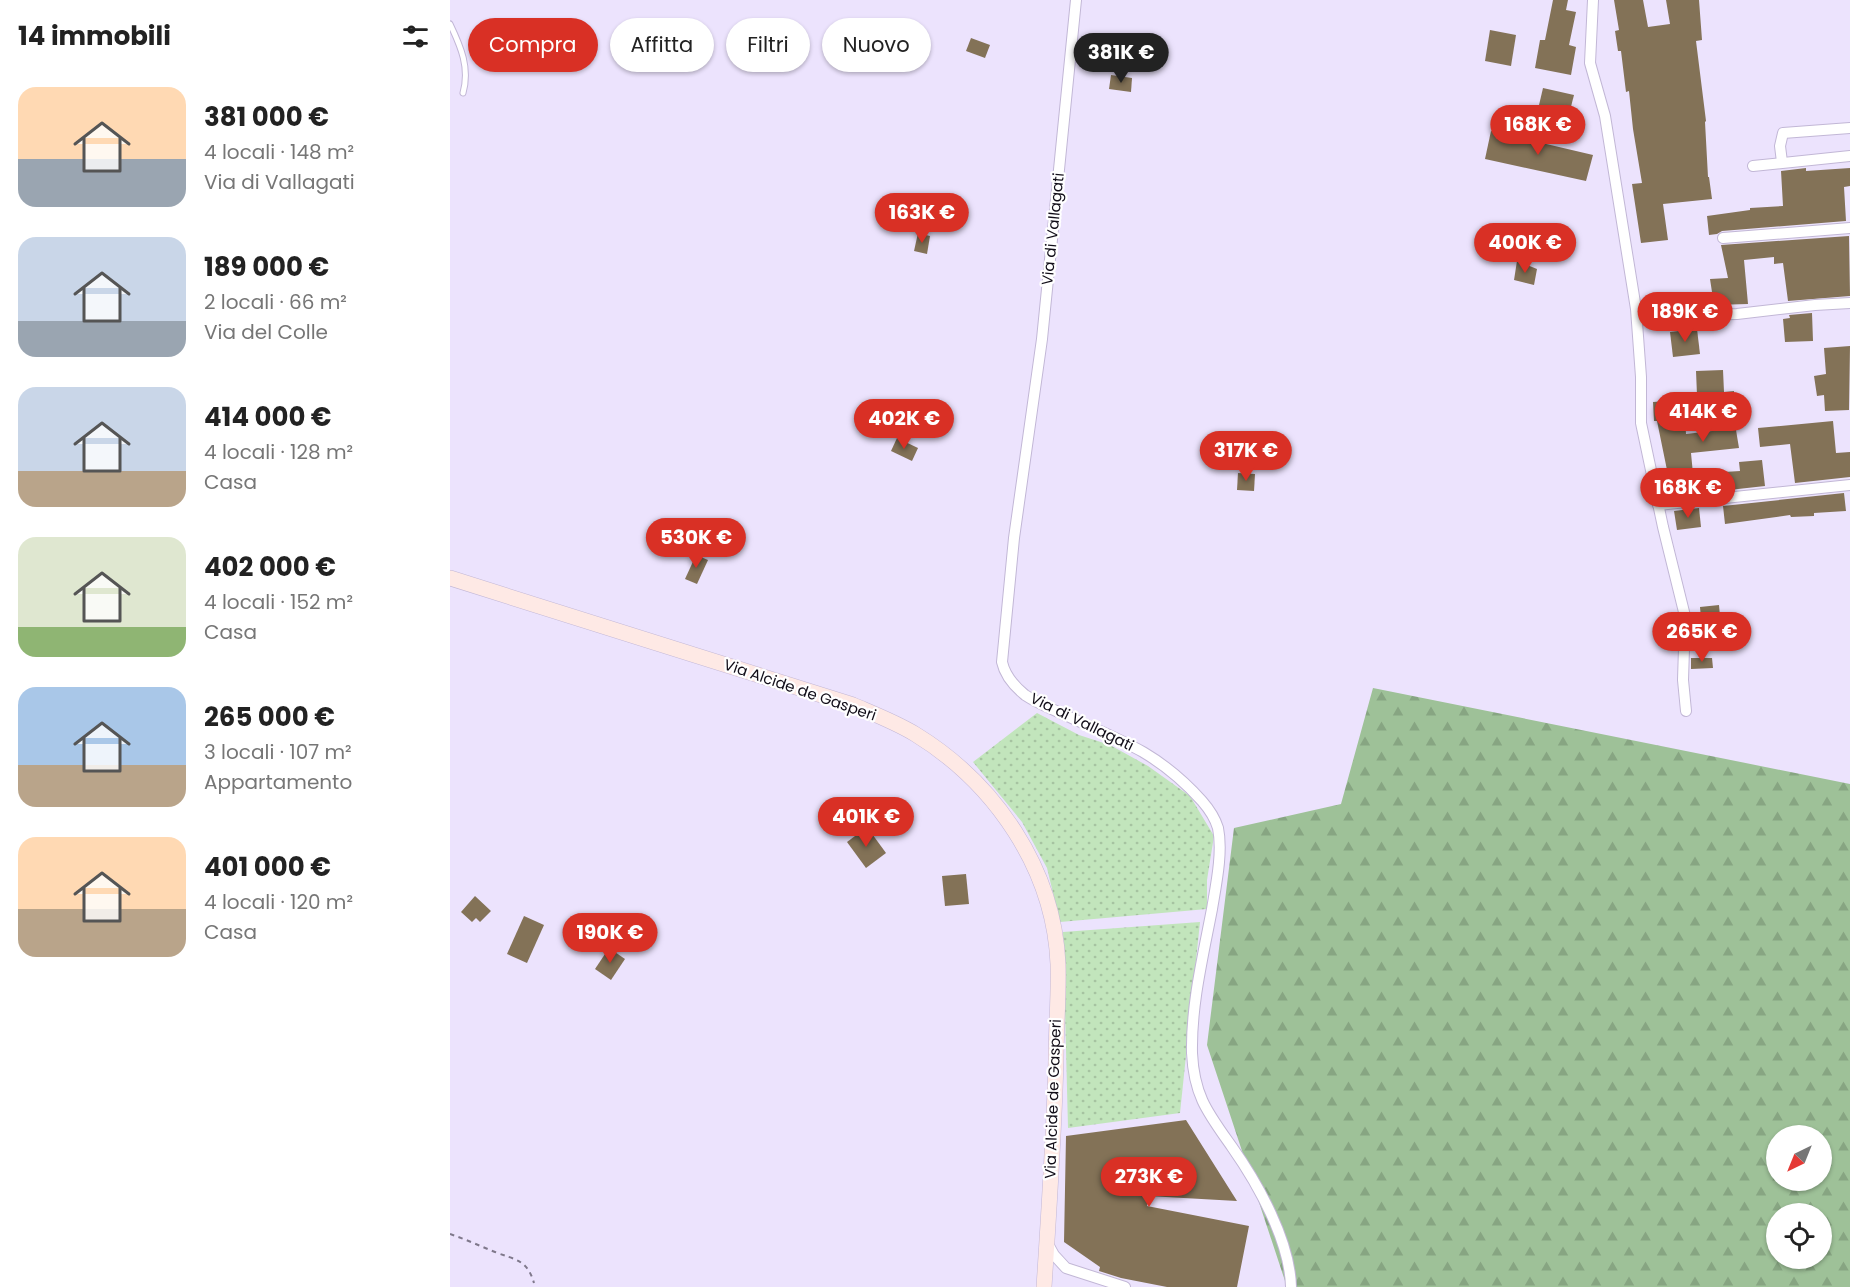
<!DOCTYPE html>
<html lang="it">
<head>
<meta charset="utf-8">
<style>
  body { margin:0; font-family:Poppins,sans-serif; background:#f2f2f2; color:#222; height:100vh; display:flex; flex-direction:column; font-size:22px; white-space:nowrap }
  * { box-sizing:border-box; margin:0 }
  p { font-size:20px; color:#767676 }
  .icon { flex:none; width:33px; height:33px; fill:none; stroke:currentColor; stroke-width:2; stroke-linecap:round; stroke-linejoin:round }
  .map { position:relative; flex:1; overflow:hidden }
  .details { display:flex; flex-direction:column; background:#fff; width:450px }
  .details>* { flex:none }
  .top-card { position:absolute; left:18px; top:18px; width:570px; height:54px; display:flex; gap:12px }
  .needle { width:39px; rotate:223deg }
  .tools { position:absolute; left:1316px; top:1125px; display:grid; gap:12px }
  .tools a { display:grid; place-items:center; width:66px; height:66px; border-radius:50%; background:#fff; box-shadow:0 2px 4px #0004; font-size:30px }
  .price { position:absolute; translate:-50% -51px; padding:0 14px; border-radius:21px; background:#d93025; color:#fff; font-size:20px; line-height:39px; filter:drop-shadow(0 2px 3px #0008) }
  .price::after { content:''; position:absolute; left:50%; top:36px; width:18px; height:14px; margin-left:-9px; background:inherit; clip-path:polygon(0 0,100% 0,50% 100%) }
  .price.active { background:#222; color:#fff }
  ul { padding:0; list-style:none }
  li { display:flex; align-items:center; gap:18px; height:150px; padding:0 18px }
  li span { display:grid; place-items:center; flex:none; width:168px; height:120px; border-radius:18px; color:#555 }
  li>.icon { margin-inline-start:auto }
  span .icon { width:72px; height:72px; fill:#fffc; stroke-width:1 }
  li b { font-size:26px }
  h2 { display:flex; justify-content:space-between; align-items:center; height:72px; padding:0 18px; font-size:26px }
  .pill { padding:0 21px; border-radius:27px; background:#fff; box-shadow:0 2px 4px #0004; font-size:21px; line-height:54px }
  .pill.active { background:#d93025; color:#fff }
  main { display:flex; flex:1; min-height:0 }
  .map>svg:first-child { display:block }
  .grass { fill:url(#grass-dots) }
  .forest { fill:url(#forest-firs); fill-rule:evenodd }
  .building { fill:#837257 }
  .lines { fill:none; stroke-linecap:round; stroke-linejoin:round }
  .lane-casing { stroke:#c2b7d6; stroke-width:7 }
  .street-casing { stroke:#c2b7d6; stroke-width:12 }
  .secondary-casing { stroke:#c2b7d6; stroke-width:16 }
  .path { stroke:#7f788b; stroke-width:2; stroke-dasharray:4.5 4.5; stroke-linecap:butt }
  .lane { stroke:#fff; stroke-width:5 }
  .street { stroke:#fff; stroke-width:10 }
  .secondary { stroke:#fee9e5; stroke-width:15 }
  .labels { text-anchor:middle; stroke-width:4.5; stroke-linejoin:round; paint-order:stroke }
  .street-label { font-size:15px; fill:#110d18; stroke:#fff }
</style>
</head>
<body>
<main>
<section class="details">
<h2>14 immobili<svg class="icon" aria-label="filters" viewBox="0 0 24 24"><path d="M4 7h16M4 17h16"/><circle cx="9" cy="7" r="2"/><circle cx="15" cy="17" r="2"/></svg></h2>
<ul>
<li><span style="background:linear-gradient(#ffd9b3 60%,#9aa5b1 0)"><svg class="icon" aria-label="home" viewBox="0 0 24 24"><path d="M3 11l9-7 9 7M6 9v11h12V9"/></svg></span><div><b>381 000 €</b><p>4 locali · 148 m²</p><p>Via di Vallagati</p></div></li>
<li><span style="background:linear-gradient(#c9d6e8 70%,#9aa5b1 0)"><svg class="icon" aria-label="home" viewBox="0 0 24 24"><path d="M3 11l9-7 9 7M6 9v11h12V9"/></svg></span><div><b>189 000 €</b><p>2 locali · 66 m²</p><p>Via del Colle</p></div></li>
<li><span style="background:linear-gradient(#c9d6e8 70%,#b9a48a 0)"><svg class="icon" aria-label="home" viewBox="0 0 24 24"><path d="M3 11l9-7 9 7M6 9v11h12V9"/></svg></span><div><b>414 000 €</b><p>4 locali · 128 m²</p><p>Casa</p></div></li>
<li><span style="background:linear-gradient(#dfe7d0 75%,#8fb573 0)"><svg class="icon" aria-label="home" viewBox="0 0 24 24"><path d="M3 11l9-7 9 7M6 9v11h12V9"/></svg></span><div><b>402 000 €</b><p>4 locali · 152 m²</p><p>Casa</p></div></li>
<li><span style="background:linear-gradient(#a9c7e8 65%,#b9a48a 0)"><svg class="icon" aria-label="home" viewBox="0 0 24 24"><path d="M3 11l9-7 9 7M6 9v11h12V9"/></svg></span><div><b>265 000 €</b><p>3 locali · 107 m²</p><p>Appartamento</p></div></li>
<li><span style="background:linear-gradient(#ffd9b3 60%,#b9a48a 0)"><svg class="icon" aria-label="home" viewBox="0 0 24 24"><path d="M3 11l9-7 9 7M6 9v11h12V9"/></svg></span><div><b>401 000 €</b><p>4 locali · 120 m²</p><p>Casa</p></div></li>
</ul>
</section>
<div class="map">
<svg width="1400" height="1287" viewBox="0 0 1400 1287">
  <defs>
    <pattern id="grass-dots" width="8" height="8" patternUnits="userSpaceOnUse" patternTransform="scale(1.5)"><rect width="8" height="8" fill="#c2e5bc"/><path d="M2 2h.1M6 6h.1" fill="none" stroke="#a6c3a1" stroke-width="1.8" stroke-linecap="round"/></pattern>
    <pattern id="forest-firs" width="22" height="20" patternUnits="userSpaceOnUse" patternTransform="scale(1.5)"><rect width="22" height="20" fill="#9ec198"/><path d="M5 1l3.5 6h-7zM16 11l3.5 6h-7z" fill="#87a582"/></pattern>
  </defs>
  <rect width="100%" height="100%" fill="#ece3fd"/>
  <!-- grass -->
  <g class="grass">
    <path d="M587 713 629 735 660 745 698 766 740 796 764 836 757 880V909L610 922 597 868 572 822 523 762Z"/>
    <path d="M750 922 730 1113 618 1128 613 932Z"/>
  </g>
  <!-- forest -->
  <path class="forest" d="M923 688 1400 784V1287H837L757 1045 784 828 891 804ZM1326 1136H1371V1180H1326ZM1326 1214H1371V1258H1326Z"/>
  <!-- building -->
  <g class="building">
    <path d="M1103 0H1118L1116 10 1126 12 1119 45 1126 47 1121 75 1085 68 1090 40H1095Z"/>
    <path d="M1164 0H1193L1198 27 1220 24 1216 0H1249L1252 40 1246 41 1256 121 1255 122 1258 177H1259L1262 199 1213 204 1218 240 1191 243 1182 184 1192 183 1183 129 1179 91 1176 92 1171 51H1168L1165 31 1169 30Z"/>
    <path d="M1040 30 1066 35 1061 66 1035 61Z"/>
    <path d="M521 38 540 45 535 58 516 51Z"/>
    <path d="M661 75 682 78 681 92 659 89Z"/>
    <path d="M1093 88 1124 95 1116 126 1086 118Z"/>
    <path d="M1041 131 1143 155 1136 181 1035 159Z"/>
    <path d="M1356 168V171L1400 168V186L1394 187 1396 221 1272 231 1267 234 1259 235 1257 216 1300 210V208L1333 206 1331 171Z"/>
    <path d="M468 233 480 236 477 254 464 251Z"/>
    <path d="M1399 236 1400 296 1338 301 1333 263 1324 264V257L1294 260 1298 304 1264 305 1260 279 1278 278 1271 245Z"/>
    <path d="M1067 261 1087 269 1084 285 1064 280Z"/>
    <path d="M1362 313 1363 341 1335 342 1333 319 1340 318 1339 315Z"/>
    <path d="M1247 329 1250 354 1223 357 1220 332Z"/>
    <path d="M1400 346 1399 410 1375 411 1374 395 1367 396 1364 376 1376 374 1374 348Z"/>
    <path d="M1273 370 1274 392 1284 391 1285 412H1283L1289 448 1241 453 1243 474 1290 471 1289 462 1312 460 1315 486 1216 497 1212 470H1217L1207 421H1204L1203 402 1234 400 1236 434 1262 431 1261 394 1247 395 1246 371Z"/>
    <path d="M1383 421 1386 453 1400 452V477L1345 483 1340 444 1310 447 1308 428Z"/>
    <path d="M447 438 468 448 462 461 441 451Z"/>
    <path d="M788 473 805 474 804 491 787 490Z"/>
    <path d="M1394 493 1396 511 1364 513V516L1341 517 1340 515 1275 524 1273 506Z"/>
    <path d="M1249 508 1251 527 1227 530 1224 511Z"/>
    <path d="M246 555 258 560 247 584 235 579Z"/>
    <path d="M1269 605 1270 616 1251 618 1250 607Z"/>
    <path d="M1241 658H1262L1263 668 1241 669Z"/>
    <path d="M417 827 436 853 416 868 397 842Z"/>
    <path d="M516 874 519 904 495 906 492 876Z"/>
    <path d="M25 896 41 911 30 922 26 918 22 922 11 912Z"/>
    <path d="M74 916 94 925 77 963 57 954Z"/>
    <path d="M159 948 175 959 161 980 145 969Z"/>
    <path d="M736 1120 787 1201 698 1196 697 1206 799 1226 787 1287H717L671 1278 649 1271 650 1267 614 1242 616 1136Z"/>
  </g>
  <g class="lines">
    <!-- lane casing -->
    <g class="lane-casing">
      <path id="lane" d="M0 24C11 47 20 68 13 93"/>
    </g>
    <!-- street casing -->
    <g class="street-casing">
      <g id="street">
        <path d="M626 0 592 339 564 538 552 662C555 676 564 686 575 695 587 703 602 709 615 715 641 727 668 738 693 752 715 765 735 782 752 801 759 809 765 818 768 828 773 852 766 885 762 909 753 956 741 1005 742 1053 744 1096 758 1113 782 1147 808 1184 840 1241 841 1287"/>
        <path d="M1143 0 1140 63 1155 116 1186 309 1191 377V423L1213 527 1235 616 1233 680 1236 711"/>
        <path d="M1332 162 1330 146 1333 133 1400 128"/>
        <path d="M1303 166 1400 156"/>
        <path d="M1273 238 1400 228"/>
        <path d="M1244 315 1287 314 1365 305 1400 303"/>
        <path d="M1208 505 1400 485"/>
        <path d="M598 1244 604 1255 616 1268 675 1287"/>
      </g>
    </g>
    <!-- secondary casing -->
    <g class="secondary-casing">
      <path id="secondary" d="M0 578 403 705C424 714 445 722 465 734 545 783 604 869 608 964 609 996 606 1028 606 1060 604 1136 599 1211 594 1287"/>
    </g>
    <!-- path -->
    <path class="path" d="M0 1234C15 1239 30 1246 45 1252 65 1260 77 1259 84 1283"/>
    <!-- lane -->
    <use href="#lane" class="lane"/>
    <!-- street -->
    <use href="#street" class="street"/>
    <!-- secondary -->
    <use href="#secondary" class="secondary"/>
  </g>
  <g class="labels">
    <!-- street labels -->
    <g class="street-label">
      <text transform="translate(603 229) rotate(-84)" y="5">Via di Vallagati</text>
      <text transform="translate(350 690) rotate(19)" y="5">Via Alcide de Gasperi</text>
      <text transform="translate(632 722) rotate(26)" y="5">Via di Vallagati</text>
      <text transform="translate(603 1099) rotate(-88)" y="5">Via Alcide de Gasperi</text>
    </g>
  </g>
</svg>
<div class="tools">
<a><svg class="needle" viewBox="-14 -14 28 28"><path d="M0-13l5 13h-10z" fill="#e53935"/><path d="M0 13l5-13h-10z" fill="#767676"/></svg></a>
<a><svg class="icon" aria-label="locate" viewBox="0 0 24 24"><circle cx="12" cy="12" r="6"/><path d="M12 2v4M12 18v4M2 12h4M18 12h4"/></svg></a>
</div>
<b class="price active" style="left:671px;top:84px">381K €</b>
<b class="price" style="left:1088px;top:156px">168K €</b>
<b class="price" style="left:472px;top:244px">163K €</b>
<b class="price" style="left:1075px;top:274px">400K €</b>
<b class="price" style="left:1235px;top:343px">189K €</b>
<b class="price" style="left:1253px;top:443px">414K €</b>
<b class="price" style="left:454px;top:450px">402K €</b>
<b class="price" style="left:796px;top:482px">317K €</b>
<b class="price" style="left:1238px;top:519px">168K €</b>
<b class="price" style="left:246px;top:569px">530K €</b>
<b class="price" style="left:1252px;top:663px">265K €</b>
<b class="price" style="left:416px;top:848px">401K €</b>
<b class="price" style="left:160px;top:964px">190K €</b>
<b class="price" style="left:699px;top:1208px">273K €</b>
<div class="top-card">
<a class="pill active">Compra</a>
<a class="pill">Affitta</a>
<a class="pill">Filtri</a>
<a class="pill">Nuovo</a>
</div>
</div>
</main>
</body>
</html>
